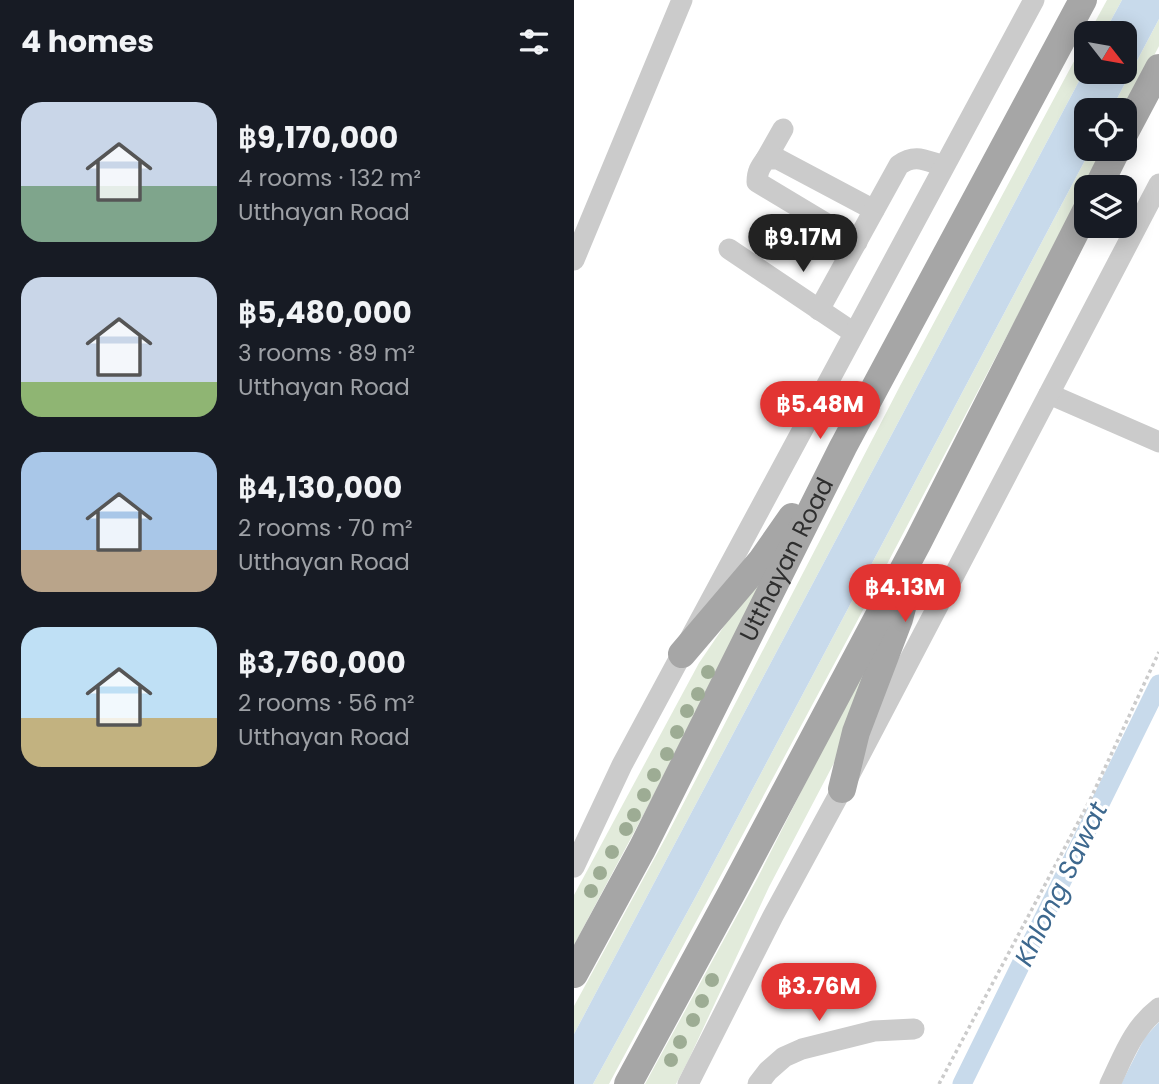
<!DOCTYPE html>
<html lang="en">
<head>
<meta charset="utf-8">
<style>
  body { margin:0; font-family:Poppins,sans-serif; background:#242831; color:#f1f3f6; height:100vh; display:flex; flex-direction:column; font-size:26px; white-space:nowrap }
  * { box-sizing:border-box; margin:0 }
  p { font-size:23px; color:#9ea1a6 }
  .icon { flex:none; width:38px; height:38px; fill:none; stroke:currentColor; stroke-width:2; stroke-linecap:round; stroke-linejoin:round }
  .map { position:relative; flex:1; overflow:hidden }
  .details { display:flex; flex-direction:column; background:#171b24; width:574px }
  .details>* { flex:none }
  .needle { width:46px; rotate:121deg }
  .fabs { position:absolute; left:500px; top:21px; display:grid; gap:14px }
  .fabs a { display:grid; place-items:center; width:63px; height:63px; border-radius:14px; background:#171b24; box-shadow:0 4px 18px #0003; font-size:35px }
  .price { position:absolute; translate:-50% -60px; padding:0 16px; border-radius:24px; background:#e23432; color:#fff; font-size:23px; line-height:46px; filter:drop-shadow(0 2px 4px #0008) }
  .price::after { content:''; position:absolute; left:50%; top:42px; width:21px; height:16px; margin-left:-10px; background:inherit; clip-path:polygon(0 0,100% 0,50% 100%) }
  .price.selected { background:#222; color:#fff }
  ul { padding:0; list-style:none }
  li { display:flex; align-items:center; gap:21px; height:175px; padding:0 21px }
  li span { display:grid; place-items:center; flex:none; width:196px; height:140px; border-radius:21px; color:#555 }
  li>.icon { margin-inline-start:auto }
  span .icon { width:84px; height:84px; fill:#fffc; stroke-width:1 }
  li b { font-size:30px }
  h2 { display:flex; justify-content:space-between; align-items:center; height:84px; padding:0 21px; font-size:30px }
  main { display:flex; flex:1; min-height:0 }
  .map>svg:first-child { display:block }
  .green { fill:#e2ebdb }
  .water { fill:#c8daeb }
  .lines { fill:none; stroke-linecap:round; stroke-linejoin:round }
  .canal { stroke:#c8daeb; stroke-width:19 }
  .path { stroke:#cbcbcb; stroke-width:3.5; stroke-dasharray:3.5 3.5; stroke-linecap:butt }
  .minor { stroke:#cbcbcb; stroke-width:21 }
  .major { stroke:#a6a6a6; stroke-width:28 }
  .tree { fill:#9dac94 }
  .labels { text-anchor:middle; stroke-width:7; stroke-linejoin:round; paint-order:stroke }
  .street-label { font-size:24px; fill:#2e2e2e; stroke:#fff }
  .water-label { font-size:26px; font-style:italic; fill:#3d688e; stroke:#fff }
</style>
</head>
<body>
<main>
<section class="details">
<h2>4 homes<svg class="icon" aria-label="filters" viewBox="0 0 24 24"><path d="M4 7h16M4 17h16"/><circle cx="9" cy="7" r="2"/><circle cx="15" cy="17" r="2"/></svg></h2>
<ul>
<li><span style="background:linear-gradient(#c9d6e8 60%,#7fa58c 0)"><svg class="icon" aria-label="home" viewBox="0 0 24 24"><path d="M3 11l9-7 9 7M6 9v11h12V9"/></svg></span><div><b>฿9,170,000</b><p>4 rooms · 132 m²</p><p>Utthayan Road</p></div></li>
<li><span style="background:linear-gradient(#c9d6e8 75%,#8fb573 0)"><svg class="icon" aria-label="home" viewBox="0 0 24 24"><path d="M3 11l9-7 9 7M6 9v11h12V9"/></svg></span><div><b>฿5,480,000</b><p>3 rooms · 89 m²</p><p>Utthayan Road</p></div></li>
<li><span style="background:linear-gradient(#a9c7e8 70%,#b9a48a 0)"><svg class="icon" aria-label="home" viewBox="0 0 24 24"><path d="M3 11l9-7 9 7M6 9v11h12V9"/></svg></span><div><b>฿4,130,000</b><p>2 rooms · 70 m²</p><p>Utthayan Road</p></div></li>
<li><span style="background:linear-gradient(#bfe0f5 65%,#c2b280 0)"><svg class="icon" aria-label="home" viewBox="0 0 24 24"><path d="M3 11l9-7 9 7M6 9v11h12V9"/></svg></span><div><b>฿3,760,000</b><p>2 rooms · 56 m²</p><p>Utthayan Road</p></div></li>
</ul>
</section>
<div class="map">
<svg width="585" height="1084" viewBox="0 0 585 1084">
  <rect width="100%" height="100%" fill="#fff"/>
  <!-- green -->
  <g class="green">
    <path d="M533 0H548L530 33H515Z"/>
    <path d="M585 19V46L551 111 537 110Z"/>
    <path d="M513 37V66L0 1034V1006L92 837 326 386Z"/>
    <path d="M517 149H531L280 627 35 1084H19L121 898Z"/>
    <path d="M193 563 201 568 0 945V895L125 663Z"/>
    <path d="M294 665 282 721 195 887 114 1061 102 1084H71L183 879 285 677Z"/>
  </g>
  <!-- water -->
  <g class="water">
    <path d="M548 0H585V19L537 110H513V149H517L121 898 19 1084H0V1034L513 66V72H551V33H530Z"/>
    <path d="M585 1022V1084H547L571 1037Z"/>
  </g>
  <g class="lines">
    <!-- canal -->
    <path class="canal" d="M388 1084 585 684"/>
    <!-- path -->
    <path class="path" d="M365 1084 515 802 585 652"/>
    <!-- minor -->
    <g class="minor">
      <path d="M192 159 209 129"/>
      <path d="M283 242 183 182C183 172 186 167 192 159H204L300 210"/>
      <path d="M155 249 280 333"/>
      <path d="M0 260 108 0"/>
      <path d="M245 310 325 165C342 153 352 161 370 166"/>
      <path d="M475 394 585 442"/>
      <path d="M0 867 48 765 460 0"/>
      <path d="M114 1084 199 916 268 789 585 184"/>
      <path d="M184 1084 194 1071 210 1057 228 1049 300 1031 340 1029"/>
      <path d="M536 1084C550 1055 559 1028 585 1008"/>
    </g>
    <!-- major -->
    <g class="major">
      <path d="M551 132 585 68"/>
      <path d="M524 187 543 149"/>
      <path d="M108 654 188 560 218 517"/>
      <path d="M268 789 282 732 325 619 333 589"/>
      <path id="s1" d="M0 974 68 849 269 447 509 0"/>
      <path d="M54 1084 157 894 344 542 513 209"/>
    </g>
  </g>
  <!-- trees -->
  <g class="tree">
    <circle cx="134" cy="672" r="7"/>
    <circle cx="124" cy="694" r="7"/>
    <circle cx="113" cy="711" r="7"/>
    <circle cx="103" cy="732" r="7"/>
    <circle cx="93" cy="754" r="7"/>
    <circle cx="80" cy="775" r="7"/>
    <circle cx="70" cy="795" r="7"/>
    <circle cx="60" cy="815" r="7"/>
    <circle cx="52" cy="829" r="7"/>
    <circle cx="38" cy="852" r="7"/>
    <circle cx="26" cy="873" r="7"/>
    <circle cx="17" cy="891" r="7"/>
    <circle cx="138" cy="980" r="7"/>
    <circle cx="128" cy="1001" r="7"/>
    <circle cx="119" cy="1020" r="7"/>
    <circle cx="106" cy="1042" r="7"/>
    <circle cx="97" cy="1060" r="7"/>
  </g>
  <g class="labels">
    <!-- street labels -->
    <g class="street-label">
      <text dy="8" stroke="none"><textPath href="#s1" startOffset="466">Utthayan Road</textPath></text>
    </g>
    <!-- water labels -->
    <g class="water-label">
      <text transform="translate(487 884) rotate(-64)" y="9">Khlong Sawat</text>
    </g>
  </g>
</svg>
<div class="fabs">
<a><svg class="needle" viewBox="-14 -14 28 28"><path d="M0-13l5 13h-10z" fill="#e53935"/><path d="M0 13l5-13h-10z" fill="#9ea1a6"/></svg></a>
<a><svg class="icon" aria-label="locate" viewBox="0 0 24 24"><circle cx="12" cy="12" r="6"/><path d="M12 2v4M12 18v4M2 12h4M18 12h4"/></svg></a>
<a><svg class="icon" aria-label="layers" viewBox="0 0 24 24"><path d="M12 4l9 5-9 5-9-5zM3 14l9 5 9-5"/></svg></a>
</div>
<b class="price selected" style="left:229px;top:274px">฿9.17M</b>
<b class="price" style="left:246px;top:441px">฿5.48M</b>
<b class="price" style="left:331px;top:624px">฿4.13M</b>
<b class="price" style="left:245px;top:1023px">฿3.76M</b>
</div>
</main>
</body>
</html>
